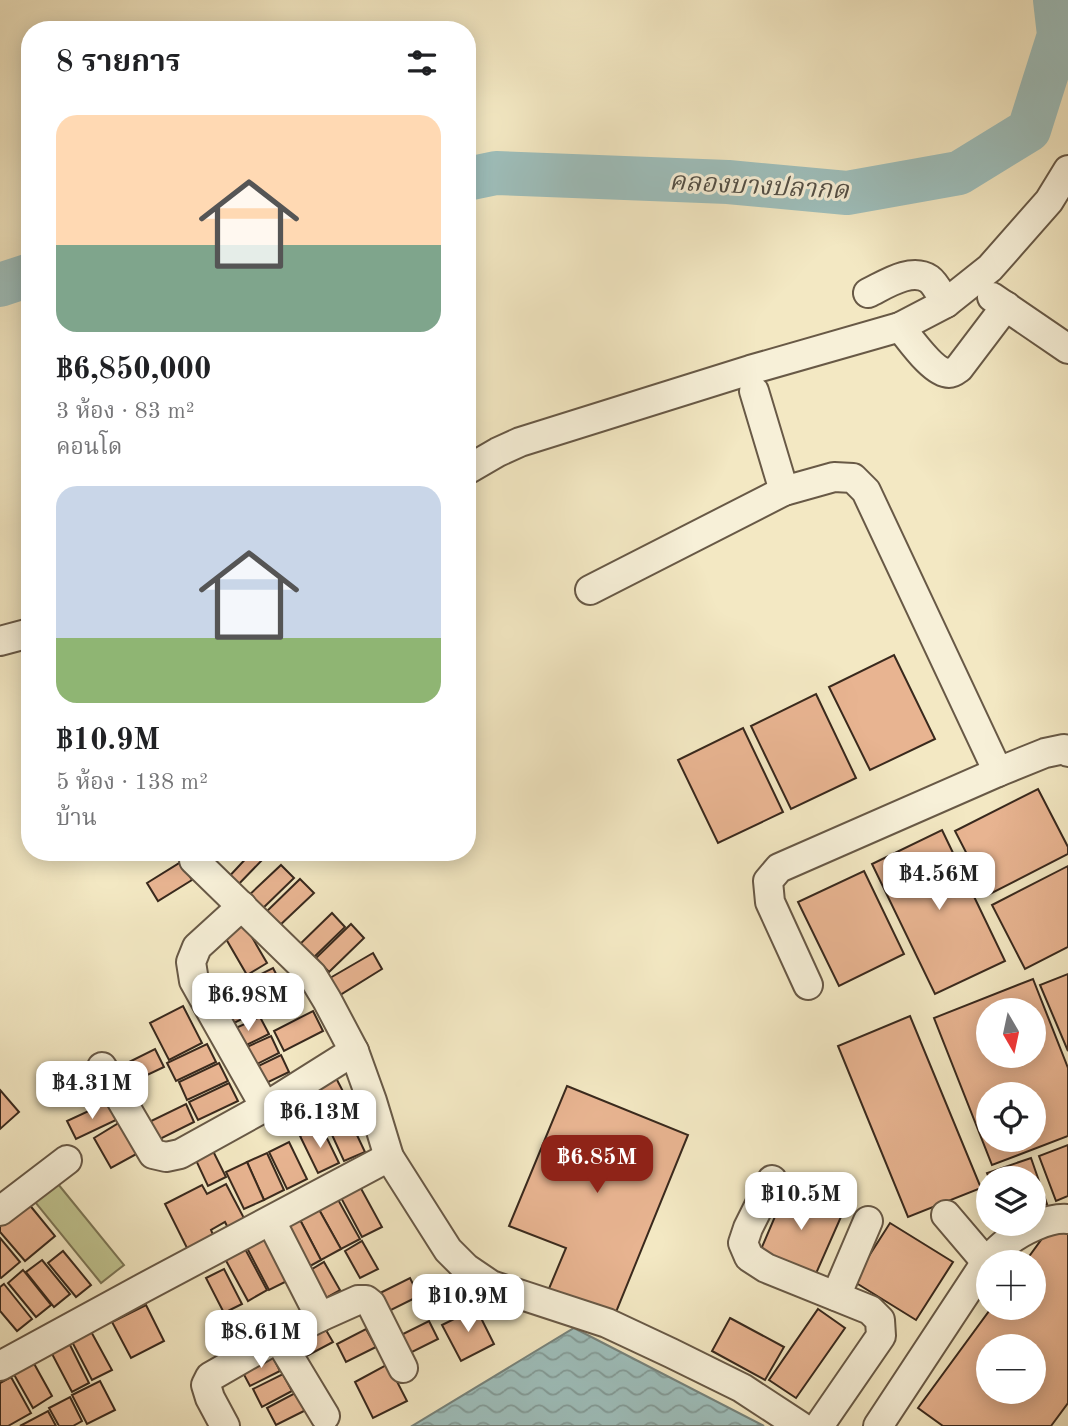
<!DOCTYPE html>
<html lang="th">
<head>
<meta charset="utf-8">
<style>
  body { margin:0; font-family:"Old Standard TT","Noto Serif Thai",serif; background:#f2f2f2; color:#202124; height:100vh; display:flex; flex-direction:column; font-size:26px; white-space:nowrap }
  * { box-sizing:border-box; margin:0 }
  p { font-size:23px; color:#757577 }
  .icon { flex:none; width:38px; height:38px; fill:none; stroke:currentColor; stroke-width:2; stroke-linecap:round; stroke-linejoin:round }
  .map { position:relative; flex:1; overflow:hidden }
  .side { position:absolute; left:21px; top:21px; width:455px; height:840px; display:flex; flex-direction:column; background:#fff; border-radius:28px; box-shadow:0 4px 18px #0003 }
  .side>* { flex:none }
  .needle { width:46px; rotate:171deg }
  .controls { position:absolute; left:976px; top:998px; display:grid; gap:14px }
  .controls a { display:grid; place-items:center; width:70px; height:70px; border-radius:50%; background:#fff; box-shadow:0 4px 18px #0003; font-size:35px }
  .price { position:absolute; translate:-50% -60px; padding:0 16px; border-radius:14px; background:#fff; color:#222; font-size:23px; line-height:46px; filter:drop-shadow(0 2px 4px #0008) }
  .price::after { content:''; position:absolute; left:50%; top:42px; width:21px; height:16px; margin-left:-10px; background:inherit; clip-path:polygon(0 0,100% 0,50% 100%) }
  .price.current { background:#8f2418; color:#fff }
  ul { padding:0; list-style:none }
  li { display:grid; align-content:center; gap:14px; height:371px; padding:0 35px }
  li span { display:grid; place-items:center; height:217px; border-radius:21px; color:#555 }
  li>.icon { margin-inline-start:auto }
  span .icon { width:126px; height:126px; fill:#fffc; stroke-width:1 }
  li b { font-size:30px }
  h2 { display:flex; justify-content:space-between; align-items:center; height:84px; padding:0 35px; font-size:30px }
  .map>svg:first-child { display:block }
  .pitch { fill:#c0c490; stroke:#7c7656; stroke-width:2 }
  .water { fill:url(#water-waves); stroke:#76837c; stroke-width:2 }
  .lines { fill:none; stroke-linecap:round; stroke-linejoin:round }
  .river { stroke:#9ebfbc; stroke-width:44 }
  .building { fill:#e8b491; stroke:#39291d; stroke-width:2; fill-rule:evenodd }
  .minor-casing { stroke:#685946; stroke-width:32 }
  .minor { stroke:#f7f0d8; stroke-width:28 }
  .labels { text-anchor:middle; stroke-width:6; stroke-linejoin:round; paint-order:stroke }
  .water-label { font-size:26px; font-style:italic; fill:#524e45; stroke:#f7f0d8 }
</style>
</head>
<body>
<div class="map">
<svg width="1068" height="1426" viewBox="0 0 1068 1426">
  <defs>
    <pattern id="water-waves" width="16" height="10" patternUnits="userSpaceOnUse" patternTransform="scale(1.75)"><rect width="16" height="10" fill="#9ebfbc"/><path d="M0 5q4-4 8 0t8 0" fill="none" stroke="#829b98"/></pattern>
  </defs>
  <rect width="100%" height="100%" fill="#f3e8c3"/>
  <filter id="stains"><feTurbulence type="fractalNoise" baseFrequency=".00286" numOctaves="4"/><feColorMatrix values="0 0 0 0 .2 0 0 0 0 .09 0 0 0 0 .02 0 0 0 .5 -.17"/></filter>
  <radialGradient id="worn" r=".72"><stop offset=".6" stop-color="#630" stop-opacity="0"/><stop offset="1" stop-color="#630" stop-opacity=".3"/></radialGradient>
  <!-- pitch -->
  <path class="pitch" d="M58 1184 124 1265 101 1283 35 1202Z"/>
  <!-- water -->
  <path class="water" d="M574 1328 764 1426H412Z"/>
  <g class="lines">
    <!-- river -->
    <g class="river">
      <path d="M467 179 496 173 728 182 847 193 959 173 1029 130 1059 35 1055 0"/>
      <path d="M0 285 30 275"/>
    </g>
  </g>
  <!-- building -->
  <g class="building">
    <path d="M894 655 935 739 870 770 829 687Z"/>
    <path d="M816 694 856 778 791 809 751 726Z"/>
    <path d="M743 728 783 812 718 843 678 760Z"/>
    <path d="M1038 789 1068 847V854L988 895 955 831Z"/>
    <path d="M942 830 1005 961 935 994 872 864Z"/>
    <path d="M252 852H263L266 856 233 890 224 882Z"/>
    <path d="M181 862 192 880 158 901 147 883Z"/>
    <path d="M281 865 294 878 259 912 246 898Z"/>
    <path d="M1068 866V947L1025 969 992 905Z"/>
    <path d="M864 871 904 954 839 986 798 902Z"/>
    <path d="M300 879 314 893 278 927 265 913Z"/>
    <path d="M332 913 345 927 310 961 297 947Z"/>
    <path d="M242 920 267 963 247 975 222 932Z"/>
    <path d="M351 924 364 938 329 972 316 958Z"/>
    <path d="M373 953 382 969 340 995 330 978Z"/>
    <path d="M273 968 288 997 260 1011 245 982Z"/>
    <path d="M1068 974V1051L1040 985Z"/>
    <path d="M1033 979 1068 1068V1136L992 1165 934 1018ZM989 1010H1034V1055H989ZM989 1094H1034V1139H989Z"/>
    <path d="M241 983 256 1012 228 1026 213 997Z"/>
    <path d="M183 1006 202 1043 169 1060 150 1023Z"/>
    <path d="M313 1011 323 1031 284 1051 274 1031Z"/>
    <path d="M910 1016 981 1188 908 1217 838 1046Z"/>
    <path d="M260 1017 269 1034 236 1050 227 1032Z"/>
    <path d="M271 1036 279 1053 247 1069 238 1051Z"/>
    <path d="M207 1044 216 1062 176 1081 167 1063Z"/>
    <path d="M155 1049 164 1067 124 1086 115 1069Z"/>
    <path d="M281 1055 289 1072 256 1088 248 1071Z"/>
    <path d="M219 1063 228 1081 187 1100 179 1082Z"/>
    <path d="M335 1076 350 1105 322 1119 308 1090Z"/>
    <path d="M229 1083 238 1101 198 1120 189 1102Z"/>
    <path d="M567 1086 688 1135 614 1317 548 1291 566 1248 509 1226Z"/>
    <path d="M0 1090 19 1112 0 1129Z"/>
    <path d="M303 1092 318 1122 300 1130 285 1101Z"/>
    <path d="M108 1102 116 1120 76 1139 67 1121Z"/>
    <path d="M186 1104 194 1122 154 1142 145 1124Z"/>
    <path d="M347 1114 365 1152 344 1161 327 1124Z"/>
    <path d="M122 1121 140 1152 111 1168 94 1138Z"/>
    <path d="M321 1126 339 1163 318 1173 300 1136Z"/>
    <path d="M289 1142 307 1179 287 1189 269 1152Z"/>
    <path d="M1068 1145V1196L1056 1201 1039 1156Z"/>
    <path d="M211 1147 226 1177 208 1186 194 1156Z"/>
    <path d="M267 1153 284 1190 264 1200 247 1162Z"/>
    <path d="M1031 1158 1047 1204 1034 1208V1178H989L987 1173Z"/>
    <path d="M247 1162 264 1200 244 1209 226 1172Z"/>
    <path d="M358 1183 382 1227 362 1237 339 1194Z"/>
    <path d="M226 1184 246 1222 229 1230 225 1222 211 1230 214 1237 188 1250 165 1204 202 1185 207 1194Z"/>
    <path d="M788 1186 844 1210 814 1278 759 1254Z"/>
    <path d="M336 1196 360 1239 341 1249 317 1206Z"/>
    <path d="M28 1203 55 1236 25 1261 0 1232V1226Z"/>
    <path d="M317 1206 341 1249 321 1260 298 1216Z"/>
    <path d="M298 1216 321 1260 301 1271 277 1227Z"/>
    <path d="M1055 1221 1068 1230V1403L1051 1426H943L918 1408 992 1307H1034V1262H1025ZM989 1346H1034V1391H989Z"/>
    <path d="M890 1223 953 1262 916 1320 853 1281Z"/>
    <path d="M266 1236 289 1280 269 1290 246 1246Z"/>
    <path d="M0 1238 20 1262 1 1278 0 1277Z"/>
    <path d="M362 1241 378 1269 360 1278 345 1251Z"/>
    <path d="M244 1247 267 1290 248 1301 224 1257Z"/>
    <path d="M63 1251 91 1285 76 1297 48 1263Z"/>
    <path d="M42 1260 70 1294 54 1307 26 1272Z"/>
    <path d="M324 1262 340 1290 322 1300 307 1272Z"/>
    <path d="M224 1269 242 1304 224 1313 206 1278Z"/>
    <path d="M23 1270 51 1305 36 1317 8 1283Z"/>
    <path d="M410 1278 419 1296 389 1311 380 1293Z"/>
    <path d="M4 1284 32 1319 17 1331 0 1311V1287Z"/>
    <path d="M146 1305 164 1341 131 1358 112 1322Z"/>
    <path d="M476 1308 494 1344 461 1361 442 1325Z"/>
    <path d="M818 1309 845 1328 796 1398 769 1380Z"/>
    <path d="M730 1318 784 1347 765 1380 712 1351Z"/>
    <path d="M429 1321 438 1339 408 1354 399 1336Z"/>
    <path d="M323 1325 333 1342 303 1358 294 1340Z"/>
    <path d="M88 1326 112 1370 92 1380 69 1336Z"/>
    <path d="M366 1329 376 1347 346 1362 337 1344Z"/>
    <path d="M69 1343 89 1383 72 1392 51 1352Z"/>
    <path d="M271 1353 280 1371 250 1386 241 1369Z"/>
    <path d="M32 1360 52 1396 33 1408 12 1371Z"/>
    <path d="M388 1364 407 1401 373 1418 355 1382Z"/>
    <path d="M283 1374 292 1391 262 1407 253 1389Z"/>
    <path d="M11 1377 31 1413 8 1426H0V1383Z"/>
    <path d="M100 1381 115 1410 87 1424 72 1395Z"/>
    <path d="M297 1392 306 1410 276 1425 267 1408Z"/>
    <path d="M70 1397 82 1421 73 1426H59L49 1408Z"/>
    <path d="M48 1411 56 1426H20Z"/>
  </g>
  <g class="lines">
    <!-- minor casing -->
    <g class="minor-casing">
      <g id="minor">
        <path d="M868 293C885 285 911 267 929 279 936 284 941 296 946 303"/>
        <path d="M992 297 1068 349"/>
        <path d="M900 327C910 339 933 373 949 373 953 373 955 371 959 368L1006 306"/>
        <path d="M754 391 784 491"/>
        <path d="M467 470 498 452 520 442 750 370 900 327 946 303 990 268 1049 201 1068 170"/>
        <path d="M590 590 784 491 834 477 853 478 866 491 998 772"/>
        <path d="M0 641 30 633"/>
        <path d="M194 860 312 975 327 1000 354 1051 372 1101 389 1157 448 1250 466 1268 491 1285 607 1323 671 1353 742 1388 800 1426"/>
        <path d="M242 906 197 947 191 962 194 981 265 1107 354 1051"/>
        <path d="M808 985 770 902 768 881 779 868 998 772 1045 753 1064 749 1068 752"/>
        <path d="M102 1067 153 1154 166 1157 180 1154 265 1107"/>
        <path d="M772 1180 748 1228 743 1243 749 1257 766 1268 870 1310 880 1320 881 1336 819 1426"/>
        <path d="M0 1211 67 1160"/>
        <path d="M946 1215 986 1262"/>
        <path d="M271 1221 320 1317 358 1300H366L371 1304 403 1368"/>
        <path d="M836 1296 868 1221"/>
        <path d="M278 1338 325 1416"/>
        <path d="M0 1366 143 1288 389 1157"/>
        <path d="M225 1426 210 1398 206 1385 210 1377 278 1338 320 1317"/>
        <path d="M878 1426 986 1262C992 1256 999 1248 1006 1243 1021 1231 1049 1217 1068 1219"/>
      </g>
    </g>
    <!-- minor -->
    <use href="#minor" class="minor"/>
  </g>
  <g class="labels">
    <!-- water labels -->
    <g class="water-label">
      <text transform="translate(759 185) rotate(3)" y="9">คลองบางปลากด</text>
    </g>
  </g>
  <rect width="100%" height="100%" filter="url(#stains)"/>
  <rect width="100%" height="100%" fill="url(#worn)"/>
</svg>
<div class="controls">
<a><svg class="needle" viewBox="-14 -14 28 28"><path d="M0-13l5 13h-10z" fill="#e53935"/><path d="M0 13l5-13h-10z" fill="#757577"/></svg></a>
<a><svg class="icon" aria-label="locate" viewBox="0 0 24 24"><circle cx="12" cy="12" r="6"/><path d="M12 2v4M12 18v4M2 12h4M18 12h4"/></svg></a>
<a><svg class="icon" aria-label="layers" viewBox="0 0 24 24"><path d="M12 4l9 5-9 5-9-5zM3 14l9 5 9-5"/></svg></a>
<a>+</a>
<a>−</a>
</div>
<b class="price" style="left:939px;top:912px">฿4.56M</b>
<b class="price" style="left:248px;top:1033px">฿6.98M</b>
<b class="price" style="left:92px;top:1121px">฿4.31M</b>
<b class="price" style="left:320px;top:1150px">฿6.13M</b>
<b class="price current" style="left:597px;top:1195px">฿6.85M</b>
<b class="price" style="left:801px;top:1232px">฿10.5M</b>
<b class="price" style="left:468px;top:1334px">฿10.9M</b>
<b class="price" style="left:261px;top:1370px">฿8.61M</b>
<section class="side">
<h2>8 รายการ<svg class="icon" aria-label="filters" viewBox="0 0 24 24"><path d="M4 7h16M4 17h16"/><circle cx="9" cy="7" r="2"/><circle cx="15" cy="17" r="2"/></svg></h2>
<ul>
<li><span style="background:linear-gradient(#ffd9b3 60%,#7fa58c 0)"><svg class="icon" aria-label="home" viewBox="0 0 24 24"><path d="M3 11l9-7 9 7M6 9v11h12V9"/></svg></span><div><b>฿6,850,000</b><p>3 ห้อง · 83 m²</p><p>คอนโด</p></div></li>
<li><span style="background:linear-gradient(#c9d6e8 70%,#8fb573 0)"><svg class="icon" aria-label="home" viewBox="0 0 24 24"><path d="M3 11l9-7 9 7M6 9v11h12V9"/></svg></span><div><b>฿10.9M</b><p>5 ห้อง · 138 m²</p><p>บ้าน</p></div></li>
</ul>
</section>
</div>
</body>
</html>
